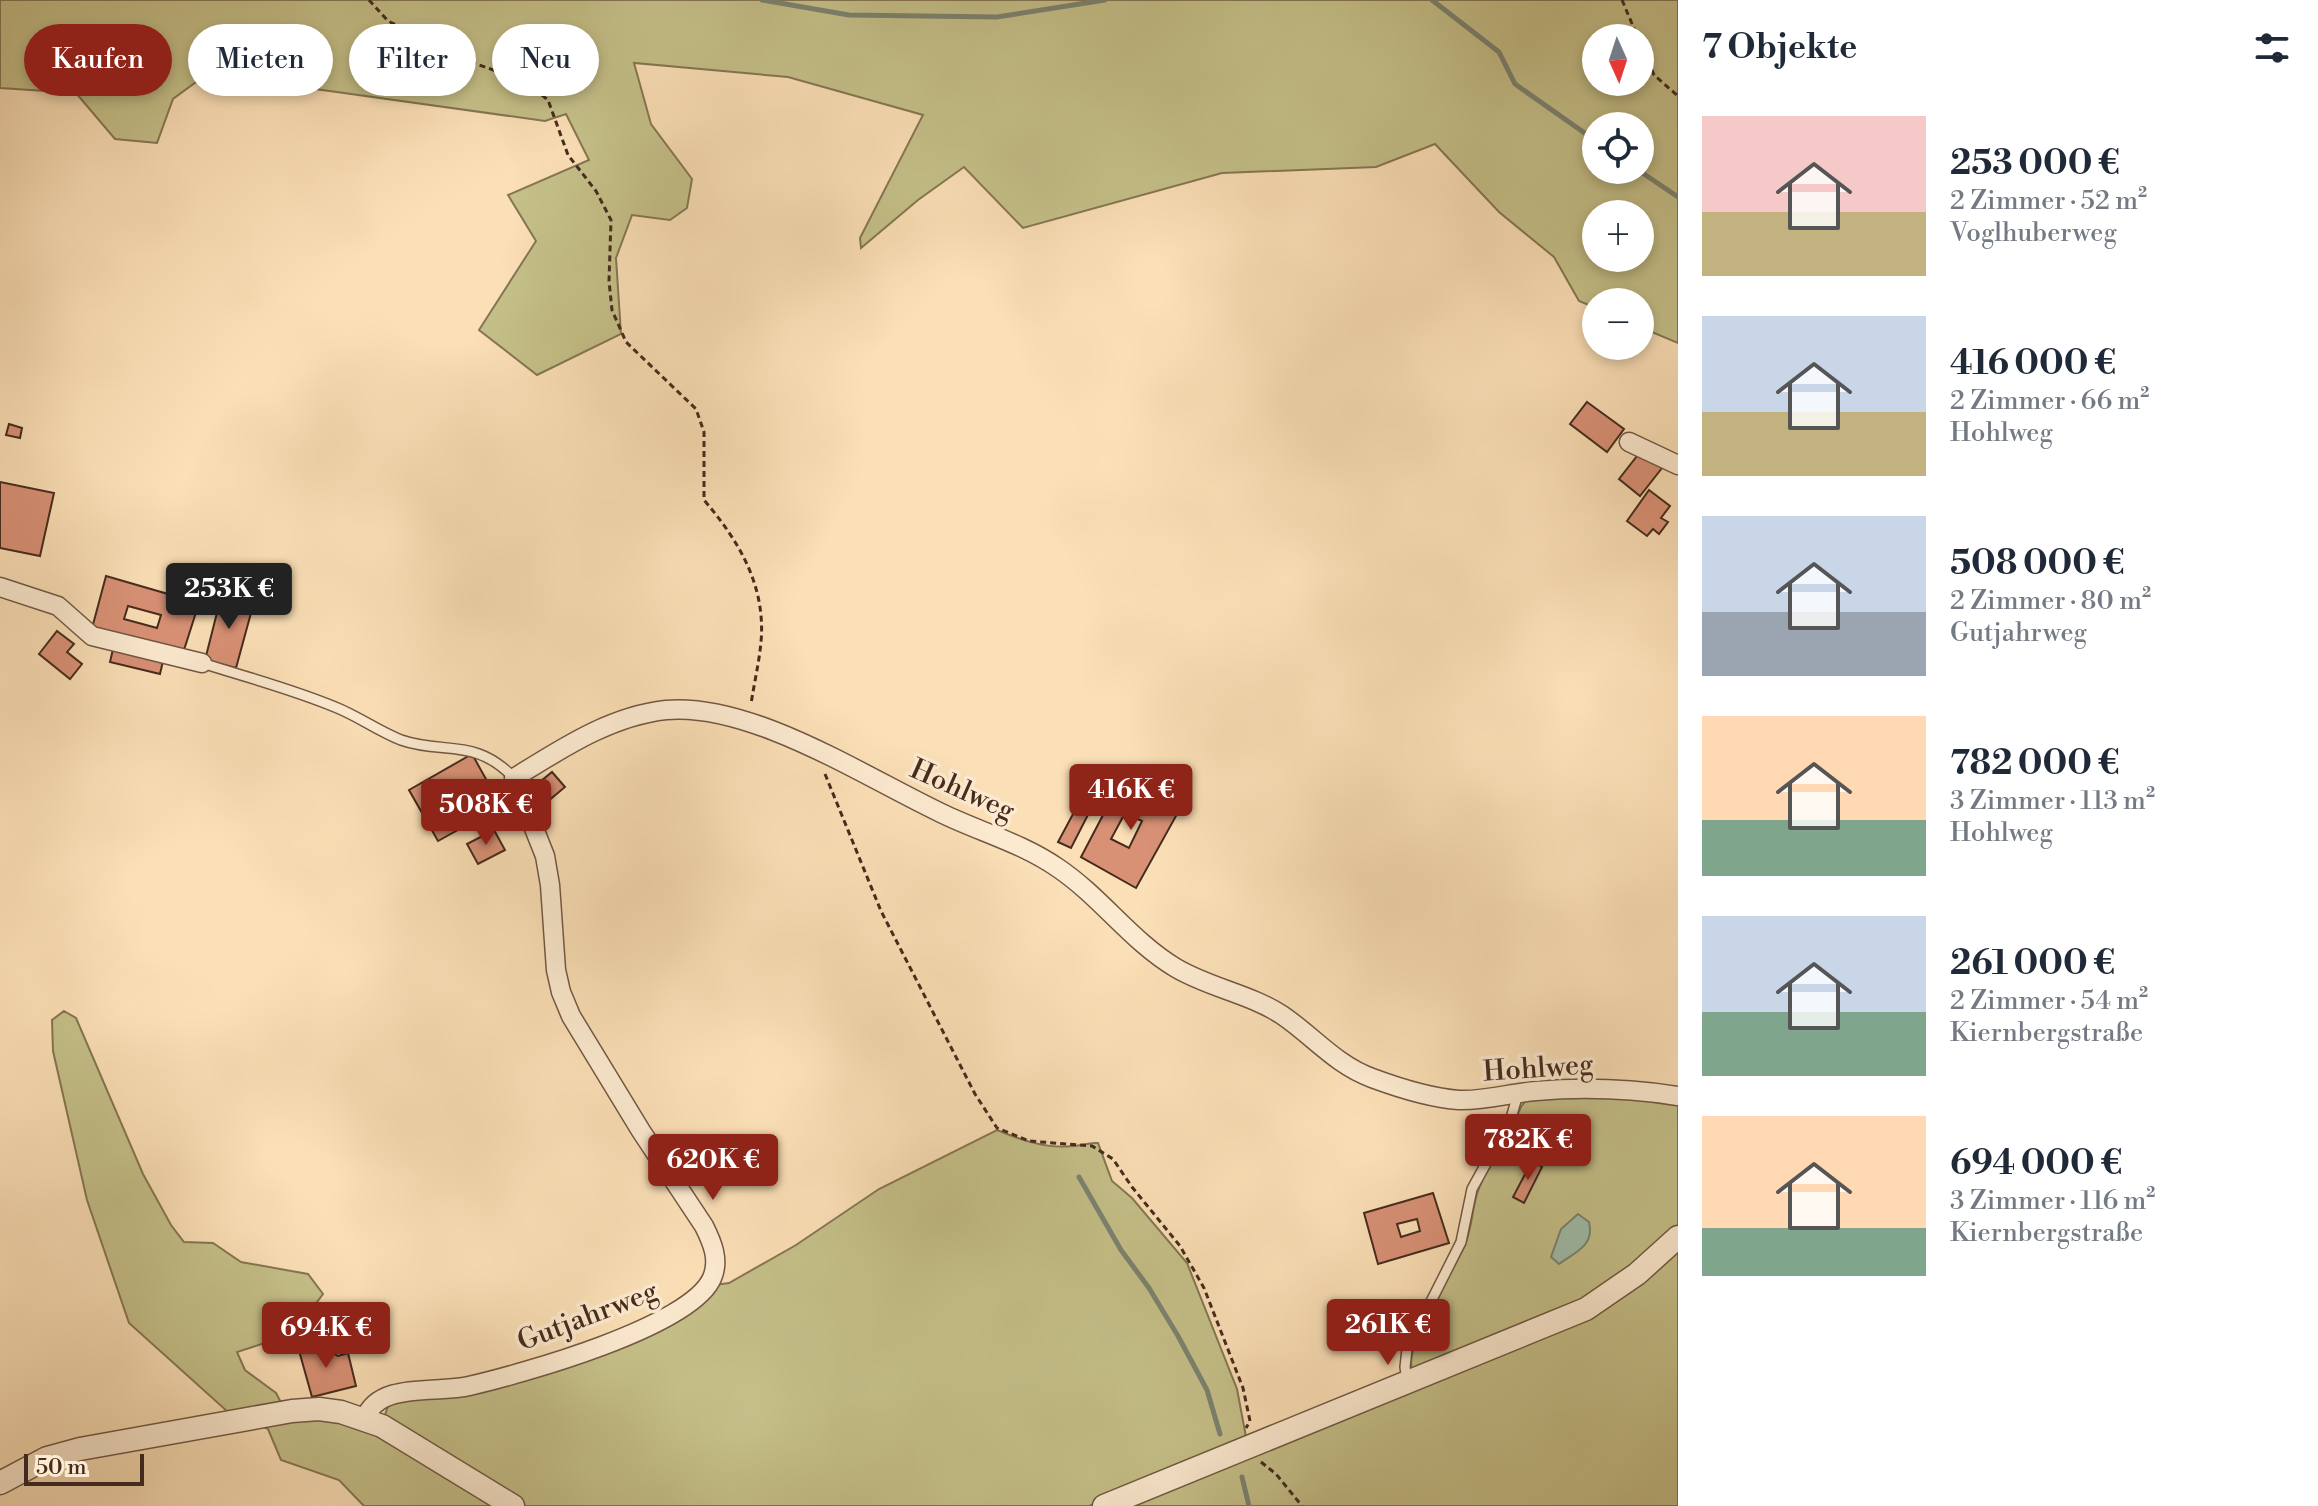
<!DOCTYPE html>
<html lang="de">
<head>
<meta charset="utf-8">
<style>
  body { margin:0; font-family:"Libre Bodoni",serif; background:#f6f6f7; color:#1f2937; height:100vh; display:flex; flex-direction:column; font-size:30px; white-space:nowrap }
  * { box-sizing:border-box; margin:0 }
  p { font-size:26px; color:#747a83 }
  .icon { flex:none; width:44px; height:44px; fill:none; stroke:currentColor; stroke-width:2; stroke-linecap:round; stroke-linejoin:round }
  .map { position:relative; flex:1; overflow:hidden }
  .side { display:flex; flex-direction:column; background:#fff; width:640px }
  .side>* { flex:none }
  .guide { position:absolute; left:24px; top:24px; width:760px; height:72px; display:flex; gap:16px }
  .needle { width:52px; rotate:177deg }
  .tools { position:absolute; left:1582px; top:24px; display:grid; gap:16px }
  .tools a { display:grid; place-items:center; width:72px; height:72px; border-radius:50%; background:#fff; box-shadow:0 4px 12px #0003; font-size:40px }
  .scale { position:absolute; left:24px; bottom:20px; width:120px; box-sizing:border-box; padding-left:8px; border:4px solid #452b1d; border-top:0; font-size:22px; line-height:28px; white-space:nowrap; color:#452b1d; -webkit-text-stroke:6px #fcead0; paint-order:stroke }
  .price { position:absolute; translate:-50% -68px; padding:0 18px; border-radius:8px; background:#8f2418; color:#fff; font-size:26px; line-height:52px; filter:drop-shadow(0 2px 4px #0008) }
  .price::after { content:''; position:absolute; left:50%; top:48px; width:24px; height:18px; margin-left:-12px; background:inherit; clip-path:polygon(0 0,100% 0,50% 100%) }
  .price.current { background:#222; color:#fff }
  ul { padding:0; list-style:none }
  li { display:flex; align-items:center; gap:24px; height:200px; padding:0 24px }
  li span { display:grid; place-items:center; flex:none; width:224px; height:160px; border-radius:0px; color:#555 }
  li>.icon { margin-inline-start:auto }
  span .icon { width:96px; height:96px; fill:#fffc; stroke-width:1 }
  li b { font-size:34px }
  h2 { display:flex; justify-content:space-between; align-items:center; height:96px; padding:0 24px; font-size:34px }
  .chip { padding:0 28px; border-radius:36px; background:#fff; box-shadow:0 4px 12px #0003; font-size:28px; line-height:72px }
  .chip.current { background:#8f2418; color:#fff }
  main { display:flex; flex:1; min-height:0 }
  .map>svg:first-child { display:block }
  .green { fill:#c5c089; stroke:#857653; stroke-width:2; fill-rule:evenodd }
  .water { fill:#9fbda9; stroke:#7b8371; stroke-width:2 }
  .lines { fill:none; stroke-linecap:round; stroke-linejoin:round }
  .stream { stroke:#7b8371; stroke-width:5 }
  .building { fill:#d99176; stroke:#452b1d; stroke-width:2; fill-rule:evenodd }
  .service-casing { stroke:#725843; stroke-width:12 }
  .minor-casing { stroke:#725843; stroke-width:21 }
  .tertiary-casing { stroke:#725843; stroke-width:25 }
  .path { stroke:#452b1d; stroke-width:3; stroke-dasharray:6 4; stroke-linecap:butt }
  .service { stroke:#fcead0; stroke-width:9 }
  .minor { stroke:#fcead0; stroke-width:18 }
  .tertiary { stroke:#fcead0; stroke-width:22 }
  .labels { text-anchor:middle; stroke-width:7; stroke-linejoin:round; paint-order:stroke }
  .street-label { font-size:28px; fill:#452b1d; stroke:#fcead0 }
</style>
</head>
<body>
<main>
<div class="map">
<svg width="1678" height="1506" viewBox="0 0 1678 1506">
  <rect width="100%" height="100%" fill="#fbdfb6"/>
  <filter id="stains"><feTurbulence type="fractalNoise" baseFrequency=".0025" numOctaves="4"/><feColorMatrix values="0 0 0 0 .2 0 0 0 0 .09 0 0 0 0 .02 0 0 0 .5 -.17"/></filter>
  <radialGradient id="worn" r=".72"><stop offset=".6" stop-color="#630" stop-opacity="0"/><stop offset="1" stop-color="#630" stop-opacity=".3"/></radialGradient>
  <!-- green -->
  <g class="green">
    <path d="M0 0H1678V343L1640 327V302H1596V308L1579 301 1554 257 1499 212 1435 144 1376 167 1222 173 1023 228 964 167 918 200 861 248 860 238 923 115 788 77 634 63 651 124 692 179 687 208 670 220 632 215 616 258 621 334 537 375 479 330 536 241 508 195 589 160 566 114 545 121 207 74 173 99 157 143 115 139 76 93 0 88ZM1596 38H1640V82H1596ZM1596 126H1640V170H1596ZM1640 214V258H1596V214Z"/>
    <path d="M64 1011 76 1018 143 1174 171 1225 184 1242 213 1243 241 1262 308 1274 323 1294 293 1334 237 1352 245 1370 276 1393 287 1414 366 1427 501 1506H364L339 1480 281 1460 268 1429 229 1413 129 1323 87 1200 53 1051 52 1020Z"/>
    <path d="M1586 1095 1678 1102V1506H1119L1209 1458 1089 1506H524L386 1420 385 1415 388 1406 398 1400 528 1373 715 1285 729 1283 796 1245 879 1189 997 1130C1021 1140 1046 1149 1072 1146 1081 1146 1088 1142 1098 1143L1112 1181 1132 1198 1187 1263 1237 1389 1247 1442 1412 1370C1404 1340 1452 1274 1465 1245 1472 1228 1472 1208 1478 1191 1488 1162 1509 1135 1521 1107L1527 1099Z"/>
  </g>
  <!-- water -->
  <path class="water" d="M1578 1214 1589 1222C1595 1245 1576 1252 1559 1264L1551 1257 1561 1229Z"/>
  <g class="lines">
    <!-- stream -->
    <g class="stream">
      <path d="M762 0 849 15 997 17 1105 0"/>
      <path d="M1432 0 1499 52 1515 84 1596 141"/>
      <path d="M1638 170 1678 197"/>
      <path d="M1079 1177 1121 1250 1149 1288 1178 1336 1207 1390 1220 1434"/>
      <path d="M1242 1477 1249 1506"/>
    </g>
  </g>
  <!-- building -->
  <g class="building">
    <path d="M1587 402 1624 429 1607 452 1570 424Z"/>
    <path d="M9 424 22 428 20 438 6 435Z"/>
    <path d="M1641 451 1662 468 1640 496 1619 479Z"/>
    <path d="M0 482 54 493 40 556 0 548Z"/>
    <path d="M1649 490 1670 506 1661 518 1668 522 1659 534 1653 529 1647 536 1627 521Z"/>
    <path d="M106 576 199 603 183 653 91 632ZM128 606 161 615 157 628 124 619Z"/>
    <path d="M222 593 254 602 236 668 205 660Z"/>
    <path d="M57 631 74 644 67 652 82 664 70 679 39 654Z"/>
    <path d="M113 649 163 661 160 674 110 662Z"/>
    <path d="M472 754 501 806 438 841 409 790ZM459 786 467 802 450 811 442 795Z"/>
    <path d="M552 772 565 787 547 802 535 786Z"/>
    <path d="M1124 775 1181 807 1136 888 1081 857ZM1125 813 1142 821 1129 848 1111 839Z"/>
    <path d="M1080 801 1092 807 1071 848 1058 842Z"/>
    <path d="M494 830 505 850 478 864 467 844Z"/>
    <path d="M1532 1161 1542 1167 1524 1203 1513 1197Z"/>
    <path d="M1433 1193 1449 1243 1378 1264 1364 1213ZM1417 1219 1420 1231 1401 1237 1397 1224Z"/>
    <path d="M324 1341 326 1349 338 1356 348 1353 356 1386 312 1397 298 1347Z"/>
  </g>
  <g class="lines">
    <!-- service casing -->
    <g class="service-casing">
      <g id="service">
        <path d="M202 663C246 677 292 689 335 707 358 716 378 731 401 740 444 755 475 737 514 778"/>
        <path d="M1407 1381 1405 1367 1407 1349 1461 1242 1472 1189 1511 1118 1518 1094"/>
      </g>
    </g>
    <!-- minor casing -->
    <g class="minor-casing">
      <g id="minor">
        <path d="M1629 442 1678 465"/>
        <path d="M0 587 58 606 92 636 202 663"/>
        <path d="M365 1419C378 1381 437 1394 469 1386 521 1374 691 1327 712 1278 720 1260 712 1242 704 1226L641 1131 571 1016 561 992 556 970 550 885 545 856 514 778C561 749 610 716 666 710 751 702 865 777 941 813 980 832 1022 843 1058 868 1101 897 1132 942 1176 968 1210 988 1250 994 1282 1015 1313 1036 1336 1065 1372 1078 1399 1088 1430 1098 1459 1100 1485 1101 1511 1093 1536 1091 1582 1087 1632 1089 1678 1096"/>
      </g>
    </g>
    <!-- tertiary casing -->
    <g class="tertiary-casing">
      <g id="tertiary">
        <path d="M0 1483 47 1458 80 1449 292 1411 319 1409 341 1412 382 1426 513 1506"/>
        <path d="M1104 1506 1586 1309 1637 1274 1678 1237"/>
      </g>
    </g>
    <!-- path -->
    <g class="path">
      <path d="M369 0 388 21 471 62 524 81 548 100 568 155 596 191 611 220 609 281 612 310 626 342 696 409 704 432V500C739 541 766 586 761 642 759 663 754 684 751 704"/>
      <path d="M1622 0 1638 38"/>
      <path d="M1640 42 1654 75 1678 96"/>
      <path d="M825 774 881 911 975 1094 997 1128 1029 1141 1092 1146 1113 1159 1132 1187 1180 1246 1204 1288 1243 1388 1250 1421 1246 1428"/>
      <path d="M1261 1462 1276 1474 1302 1506"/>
    </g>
    <!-- service -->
    <use href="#service" class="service"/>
    <!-- minor -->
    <use href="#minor" class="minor"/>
    <!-- tertiary -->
    <use href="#tertiary" class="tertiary"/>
  </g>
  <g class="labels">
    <!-- street labels -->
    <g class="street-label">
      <text transform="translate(963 789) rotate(24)" y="10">Hohlweg</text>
      <text transform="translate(1538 1067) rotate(-4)" y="10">Hohlweg</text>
      <text transform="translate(587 1315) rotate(-21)" y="10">Gutjahrweg</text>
    </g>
  </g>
  <rect width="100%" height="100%" filter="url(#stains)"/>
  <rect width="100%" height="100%" fill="url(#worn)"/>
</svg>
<div class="tools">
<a><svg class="needle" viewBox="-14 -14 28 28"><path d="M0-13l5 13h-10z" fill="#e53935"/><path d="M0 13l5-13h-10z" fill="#747a83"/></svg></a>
<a><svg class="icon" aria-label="locate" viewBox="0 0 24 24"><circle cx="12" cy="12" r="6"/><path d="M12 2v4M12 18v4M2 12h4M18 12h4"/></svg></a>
<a>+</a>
<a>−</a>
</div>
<div class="scale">50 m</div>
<b class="price current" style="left:229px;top:631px">253K €</b>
<b class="price" style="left:1131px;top:832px">416K €</b>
<b class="price" style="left:486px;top:847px">508K €</b>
<b class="price" style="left:1528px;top:1182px">782K €</b>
<b class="price" style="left:713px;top:1202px">620K €</b>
<b class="price" style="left:1388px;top:1367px">261K €</b>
<b class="price" style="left:326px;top:1370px">694K €</b>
<div class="guide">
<a class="chip current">Kaufen</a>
<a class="chip">Mieten</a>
<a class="chip">Filter</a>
<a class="chip">Neu</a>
</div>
</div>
<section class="side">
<h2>7 Objekte<svg class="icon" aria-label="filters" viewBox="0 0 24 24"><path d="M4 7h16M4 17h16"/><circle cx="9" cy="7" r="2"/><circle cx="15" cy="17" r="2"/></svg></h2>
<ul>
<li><span style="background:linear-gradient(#f6c9c9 60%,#c2b280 0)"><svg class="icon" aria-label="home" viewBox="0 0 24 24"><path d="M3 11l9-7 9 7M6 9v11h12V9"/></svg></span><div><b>253 000 €</b><p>2 Zimmer · 52 m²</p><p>Voglhuberweg</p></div></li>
<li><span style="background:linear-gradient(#c9d6e8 60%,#c2b280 0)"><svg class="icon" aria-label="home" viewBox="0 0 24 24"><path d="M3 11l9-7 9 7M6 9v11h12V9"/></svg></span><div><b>416 000 €</b><p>2 Zimmer · 66 m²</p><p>Hohlweg</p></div></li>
<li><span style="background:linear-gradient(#c9d6e8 60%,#9aa5b1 0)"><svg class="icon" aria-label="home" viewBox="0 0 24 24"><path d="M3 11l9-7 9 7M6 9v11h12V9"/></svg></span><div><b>508 000 €</b><p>2 Zimmer · 80 m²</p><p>Gutjahrweg</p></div></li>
<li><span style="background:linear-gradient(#ffd9b3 65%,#7fa58c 0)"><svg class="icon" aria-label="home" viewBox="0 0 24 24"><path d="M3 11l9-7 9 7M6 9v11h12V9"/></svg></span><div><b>782 000 €</b><p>3 Zimmer · 113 m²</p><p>Hohlweg</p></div></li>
<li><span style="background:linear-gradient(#c9d6e8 60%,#7fa58c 0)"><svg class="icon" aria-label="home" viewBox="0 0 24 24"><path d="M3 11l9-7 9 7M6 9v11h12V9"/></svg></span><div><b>261 000 €</b><p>2 Zimmer · 54 m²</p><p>Kiernbergstraße</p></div></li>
<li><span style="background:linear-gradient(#ffd9b3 70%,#7fa58c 0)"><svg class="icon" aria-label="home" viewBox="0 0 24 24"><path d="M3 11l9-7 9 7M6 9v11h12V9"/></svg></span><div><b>694 000 €</b><p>3 Zimmer · 116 m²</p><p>Kiernbergstraße</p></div></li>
</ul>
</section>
</main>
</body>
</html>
